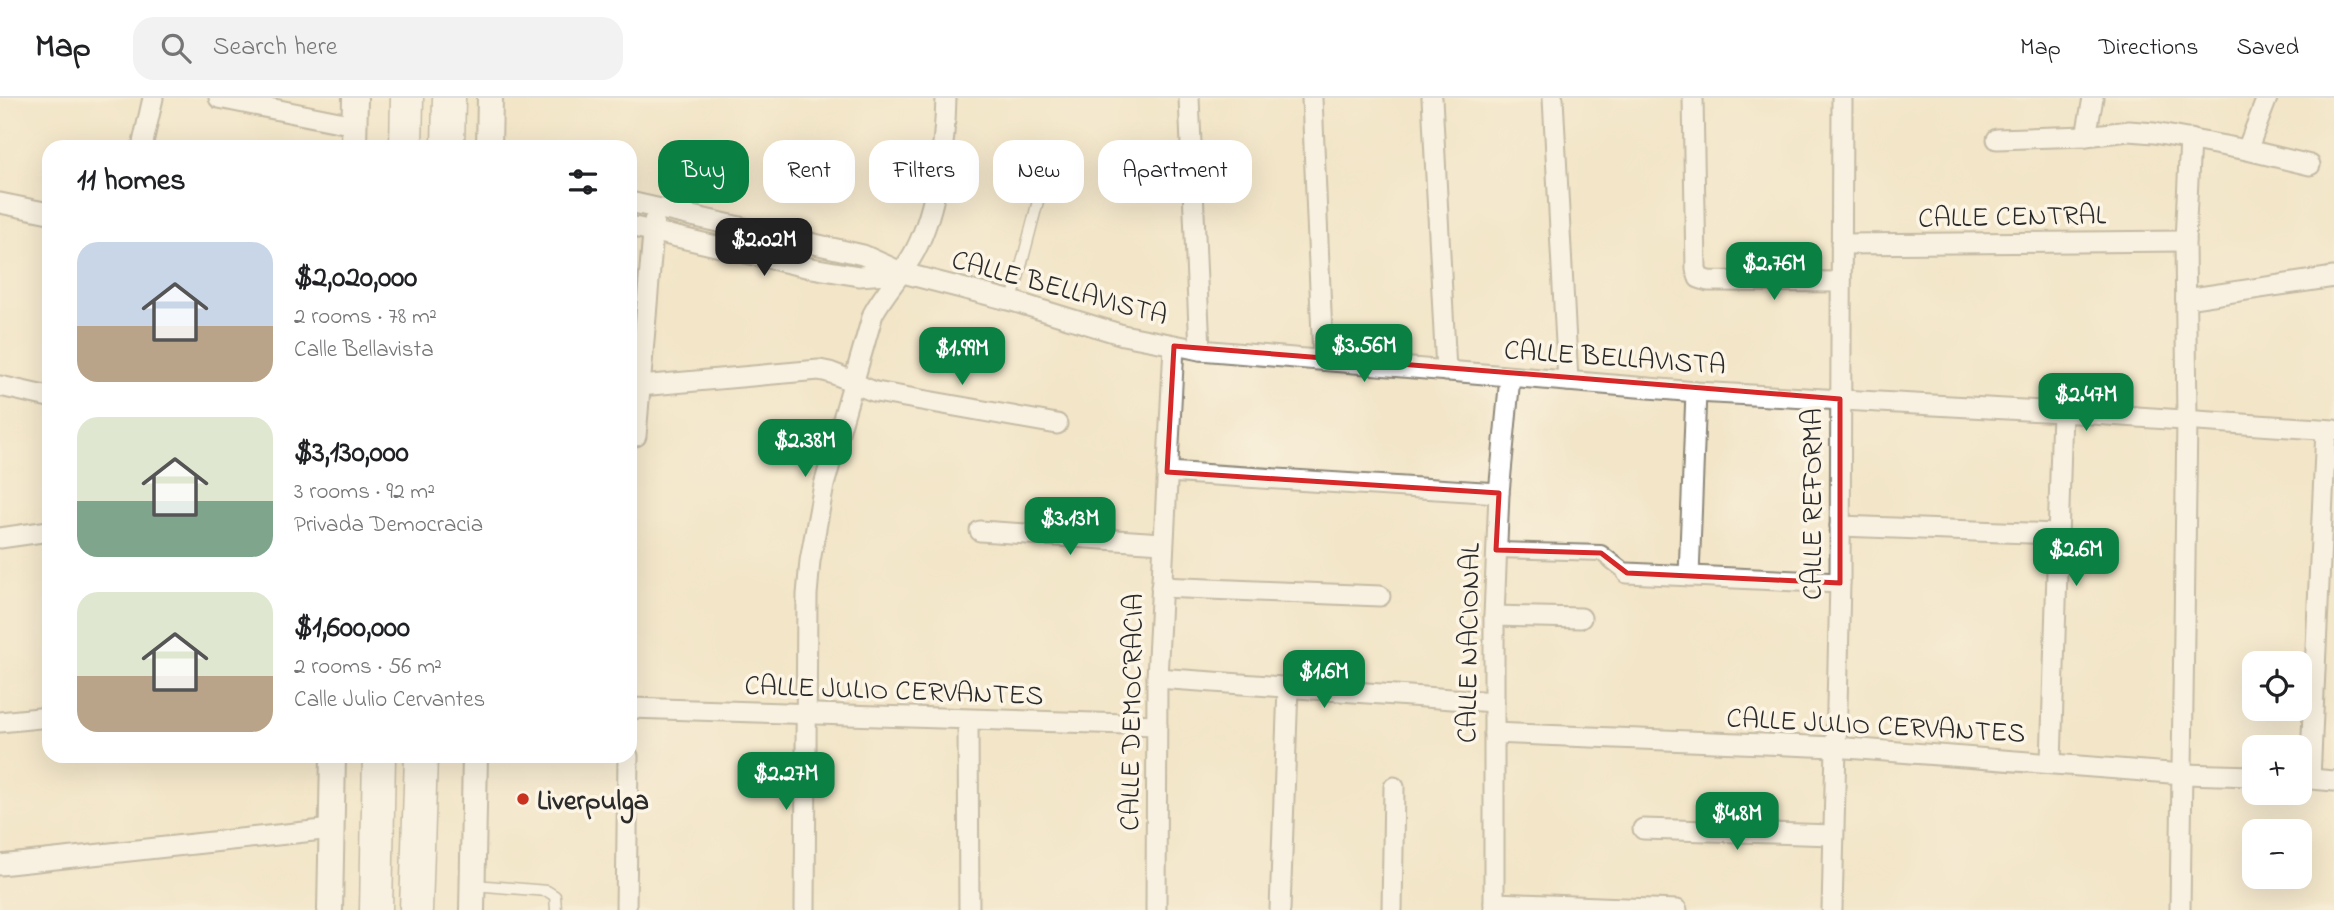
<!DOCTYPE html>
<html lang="en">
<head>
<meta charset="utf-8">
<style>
  body { margin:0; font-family:"Indie Flower",sans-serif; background:#f2f2f2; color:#202124; height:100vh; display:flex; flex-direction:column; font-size:26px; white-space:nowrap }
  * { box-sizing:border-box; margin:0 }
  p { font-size:23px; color:#757577 }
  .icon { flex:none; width:38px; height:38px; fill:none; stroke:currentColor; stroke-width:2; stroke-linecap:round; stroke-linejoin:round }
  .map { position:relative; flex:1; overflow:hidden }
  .sheet { position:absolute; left:42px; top:42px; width:595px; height:623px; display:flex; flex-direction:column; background:#fff; border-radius:21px; box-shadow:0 7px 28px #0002 }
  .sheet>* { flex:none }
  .guide { position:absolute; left:658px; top:42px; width:665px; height:63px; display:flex; gap:14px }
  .buttons { position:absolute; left:2242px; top:553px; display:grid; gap:14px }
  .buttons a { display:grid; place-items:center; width:70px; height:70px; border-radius:14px; background:#fff; box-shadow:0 7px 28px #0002; font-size:35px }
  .price { position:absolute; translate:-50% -60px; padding:0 16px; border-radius:14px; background:#0b8043; color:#fff; font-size:23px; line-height:46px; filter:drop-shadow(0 2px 4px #0008) }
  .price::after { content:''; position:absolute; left:50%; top:42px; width:21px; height:16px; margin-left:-10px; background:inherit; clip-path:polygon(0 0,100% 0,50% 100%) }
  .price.active { background:#222; color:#fff }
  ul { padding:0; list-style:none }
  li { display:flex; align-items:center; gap:21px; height:175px; padding:0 35px }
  li span { display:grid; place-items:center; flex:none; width:196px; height:140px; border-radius:21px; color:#555 }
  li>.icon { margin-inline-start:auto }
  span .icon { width:84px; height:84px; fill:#fffc; stroke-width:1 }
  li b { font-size:30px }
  h2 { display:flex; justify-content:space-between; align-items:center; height:84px; padding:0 35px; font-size:30px }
  .tag { padding:0 24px; border-radius:21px; background:#fff; box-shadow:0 7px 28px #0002; font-size:24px; line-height:63px }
  .tag.active { background:#0b8043; color:#fff }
  header { display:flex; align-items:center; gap:42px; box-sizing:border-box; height:98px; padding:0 35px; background:#fff; border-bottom:2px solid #e0e0e0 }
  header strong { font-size:33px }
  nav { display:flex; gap:38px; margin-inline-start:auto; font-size:24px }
  .search { width:490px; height:63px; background:#f2f2f2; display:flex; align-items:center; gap:18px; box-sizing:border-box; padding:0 24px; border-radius:21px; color:#757577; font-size:26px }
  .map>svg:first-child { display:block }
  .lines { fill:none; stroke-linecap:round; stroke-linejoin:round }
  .service-casing { stroke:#8e887a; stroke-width:13 }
  .pedestrian-casing { stroke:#8e887a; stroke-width:18 }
  .minor-casing { stroke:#8e887a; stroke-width:23 }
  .tertiary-casing { stroke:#8e887a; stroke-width:28 }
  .primary-casing { stroke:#8e887a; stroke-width:35 }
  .service { stroke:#fff; stroke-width:10 }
  .pedestrian { stroke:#fff; stroke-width:14 }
  .minor { stroke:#fff; stroke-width:19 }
  .tertiary { stroke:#fff; stroke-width:24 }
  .primary { stroke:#fff; stroke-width:32 }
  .marked { fill:none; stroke:#d62828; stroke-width:5; stroke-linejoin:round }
  .poi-dot { fill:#c8321e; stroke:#fcf5e5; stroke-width:2.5 }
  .labels { text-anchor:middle; stroke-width:7; stroke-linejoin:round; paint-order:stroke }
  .street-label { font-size:28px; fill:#2b2b2b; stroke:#fcf5e5 }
  .poi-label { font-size:28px; font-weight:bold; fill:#2b2b2b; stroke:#fcf5e5; text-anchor:start }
</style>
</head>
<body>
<header>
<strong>Map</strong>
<div class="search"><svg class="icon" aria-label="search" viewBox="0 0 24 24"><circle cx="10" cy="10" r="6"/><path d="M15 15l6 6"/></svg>Search here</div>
<nav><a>Map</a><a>Directions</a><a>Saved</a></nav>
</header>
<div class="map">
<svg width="2334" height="812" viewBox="0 0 2334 812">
  <rect width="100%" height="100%" fill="#fcf5e5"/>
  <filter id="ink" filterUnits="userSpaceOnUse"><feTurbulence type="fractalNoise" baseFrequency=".0143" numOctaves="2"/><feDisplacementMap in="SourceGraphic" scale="14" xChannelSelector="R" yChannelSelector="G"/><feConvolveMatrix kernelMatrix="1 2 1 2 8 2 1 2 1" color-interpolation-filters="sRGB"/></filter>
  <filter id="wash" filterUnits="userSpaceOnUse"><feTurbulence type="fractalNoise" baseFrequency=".00686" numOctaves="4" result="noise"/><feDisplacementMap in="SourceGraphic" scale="28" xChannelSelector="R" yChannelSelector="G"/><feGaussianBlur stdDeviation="1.57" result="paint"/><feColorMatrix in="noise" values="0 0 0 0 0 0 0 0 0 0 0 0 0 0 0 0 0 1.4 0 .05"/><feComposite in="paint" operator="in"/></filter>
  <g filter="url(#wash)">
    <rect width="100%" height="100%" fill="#f2e5c8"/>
  </g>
  <g filter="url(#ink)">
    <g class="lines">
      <!-- service casing -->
      <g class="service-casing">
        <g id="service">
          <path d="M1012 203 1039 99"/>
          <path d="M474 787 547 793 555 798 556 812"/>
        </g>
      </g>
      <!-- pedestrian casing -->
      <g class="pedestrian-casing">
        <path id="pedestrian" d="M1496 452 1601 455 1627 475"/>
      </g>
      <!-- minor casing -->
      <g class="minor-casing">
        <g id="minor">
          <path d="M219 0 354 27"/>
          <path d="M1189 0 1200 252"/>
          <path d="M1312 0 1323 262"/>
          <path d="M1432 0 1446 273"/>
          <path d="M1553 0 1568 283"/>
          <path d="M1693 0 1696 171 1699 180 1708 183 1841 184"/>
          <path d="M2086 38 2093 0"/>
          <path d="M1997 41 2086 38 2129 33 2154 35 2247 52 2310 67"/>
          <path d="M142 49 153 0"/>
          <path d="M2247 52 2267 0"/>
          <path d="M630 104 863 157 903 175 1012 203 1123 237 1200 252 1696 294 2062 314 2334 332"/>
          <path d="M0 105 49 115"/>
          <path d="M630 128 806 169 859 178 900 175"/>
          <path d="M1841 146 2185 143"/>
          <path d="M2186 201 2334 179"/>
          <path d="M0 288 49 299"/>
          <path d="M640 288 819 272C841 275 856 288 876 294L1057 326"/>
          <path d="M636 338 654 123"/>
          <path d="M1167 374 1499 395"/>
          <path d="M1840 428 2058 436"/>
          <path d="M980 433 1162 445"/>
          <path d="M0 440 49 433"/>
          <path d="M1627 475 1840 485"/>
          <path d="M1689 478 1696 294"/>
          <path d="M1161 489 1380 498"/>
          <path d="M1494 518 1581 520"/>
          <path d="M1157 580 1494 604"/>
          <path d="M630 610 1157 627"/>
          <path d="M968 622 969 812"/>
          <path d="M0 624 49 619"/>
          <path d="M1494 635 1834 649 2183 676 2254 678"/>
          <path d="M2051 665 2062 314"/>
          <path d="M2300 680 2334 683"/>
          <path d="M2310 681 2326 332"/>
          <path d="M1643 731 1833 737"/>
          <path d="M0 767 332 731"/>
          <path d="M1494 805 1677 812"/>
          <path d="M626 812 628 658"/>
          <path d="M805 812 807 497 810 463 824 387 873 216C885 193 903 176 915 153 937 111 945 46 946 0"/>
          <path d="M1156 812 1157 580 1174 248"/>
          <path d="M1280 812 1288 589"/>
          <path d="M1392 812 1394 689"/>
          <path d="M1494 812V518L1499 395 1510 279"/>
          <path d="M1832 812 1840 485 1842 0"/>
          <path d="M2180 812 2187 321 2185 143 2190 41"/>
        </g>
      </g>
      <!-- tertiary casing -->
      <g class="tertiary-casing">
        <g id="tertiary">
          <path d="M354 49 355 0"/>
          <path d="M489 49 490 0"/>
          <path d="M330 812 333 658"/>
          <path d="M472 812 475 658"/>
        </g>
      </g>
      <!-- primary casing -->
      <g class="primary-casing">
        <g id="primary">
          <path d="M406 49 407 0"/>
          <path d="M448 49 449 0"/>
          <path d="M376 812 379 658"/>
          <path d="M416 812 421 658"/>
        </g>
      </g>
      <!-- service -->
      <use href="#service" class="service"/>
      <!-- pedestrian -->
      <use href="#pedestrian" class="pedestrian"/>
      <!-- minor -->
      <use href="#minor" class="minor"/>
      <!-- tertiary -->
      <use href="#tertiary" class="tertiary"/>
      <!-- primary -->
      <use href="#primary" class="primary"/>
    </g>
  </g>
  <!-- marked area -->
  <path d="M0 0H2334V812H0ZM1174 248 1840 301V485L1627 475 1601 455 1496 452 1499 395 1167 374Z" fill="#f2e5c8" fill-opacity=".55" fill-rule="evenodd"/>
  <path class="marked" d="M1174 248 1840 301V485L1627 475 1601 455 1496 452 1499 395 1167 374Z"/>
  <!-- markers -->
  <circle class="poi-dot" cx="523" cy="701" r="7"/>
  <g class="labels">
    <!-- street labels -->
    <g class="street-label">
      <text transform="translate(2012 117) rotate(-1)" y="10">CALLE CENTRAL</text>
      <text transform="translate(1060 188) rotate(15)" y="10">CALLE BELLAVISTA</text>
      <text transform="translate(1615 258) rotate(4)" y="10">CALLE BELLAVISTA</text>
      <text transform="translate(1811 406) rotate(-90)" y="10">CALLE REFORMA</text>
      <text transform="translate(1467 545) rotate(-89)" y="10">CALLE NACIONAL</text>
      <text transform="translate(894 591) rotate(2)" y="10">CALLE JULIO CERVANTES</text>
      <text transform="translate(1130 614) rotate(-89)" y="10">CALLE DEMOCRACIA</text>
      <text transform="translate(1876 626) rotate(3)" y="10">CALLE JULIO CERVANTES</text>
    </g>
    <!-- poi labels -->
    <g class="poi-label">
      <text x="537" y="711">Liverpulga</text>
    </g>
  </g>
</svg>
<div class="buttons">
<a><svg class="icon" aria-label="locate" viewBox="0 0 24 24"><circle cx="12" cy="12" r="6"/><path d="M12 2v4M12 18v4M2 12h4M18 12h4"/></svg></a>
<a>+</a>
<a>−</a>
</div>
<b class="price active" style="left:764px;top:180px">$2.02M</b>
<b class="price" style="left:1774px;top:204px">$2.76M</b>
<b class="price" style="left:1364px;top:286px">$3.56M</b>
<b class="price" style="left:962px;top:289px">$1.99M</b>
<b class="price" style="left:2086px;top:335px">$2.47M</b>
<b class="price" style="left:805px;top:381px">$2.38M</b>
<b class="price" style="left:1070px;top:459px">$3.13M</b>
<b class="price" style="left:2076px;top:490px">$2.6M</b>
<b class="price" style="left:1324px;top:612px">$1.6M</b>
<b class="price" style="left:786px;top:714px">$2.27M</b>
<b class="price" style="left:1737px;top:754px">$4.8M</b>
<div class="guide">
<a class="tag active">Buy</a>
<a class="tag">Rent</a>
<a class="tag">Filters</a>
<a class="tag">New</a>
<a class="tag">Apartment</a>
</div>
<section class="sheet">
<h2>11 homes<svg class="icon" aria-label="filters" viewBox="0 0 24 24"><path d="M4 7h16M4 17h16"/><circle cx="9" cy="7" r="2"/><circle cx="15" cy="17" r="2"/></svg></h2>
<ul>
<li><span style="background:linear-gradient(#c9d6e8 60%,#b9a48a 0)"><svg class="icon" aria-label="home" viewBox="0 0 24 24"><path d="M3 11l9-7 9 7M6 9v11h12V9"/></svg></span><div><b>$2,020,000</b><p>2 rooms · 78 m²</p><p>Calle Bellavista</p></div></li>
<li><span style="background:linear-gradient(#dfe7d0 60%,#7fa58c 0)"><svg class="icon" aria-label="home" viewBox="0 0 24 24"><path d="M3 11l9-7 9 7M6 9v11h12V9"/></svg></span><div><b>$3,130,000</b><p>3 rooms · 92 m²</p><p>Privada Democracia</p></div></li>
<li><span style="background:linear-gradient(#dfe7d0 60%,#b9a48a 0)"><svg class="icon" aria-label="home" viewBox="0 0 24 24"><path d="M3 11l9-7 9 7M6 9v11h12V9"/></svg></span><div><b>$1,600,000</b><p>2 rooms · 56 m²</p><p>Calle Julio Cervantes</p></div></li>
</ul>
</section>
</div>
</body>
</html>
